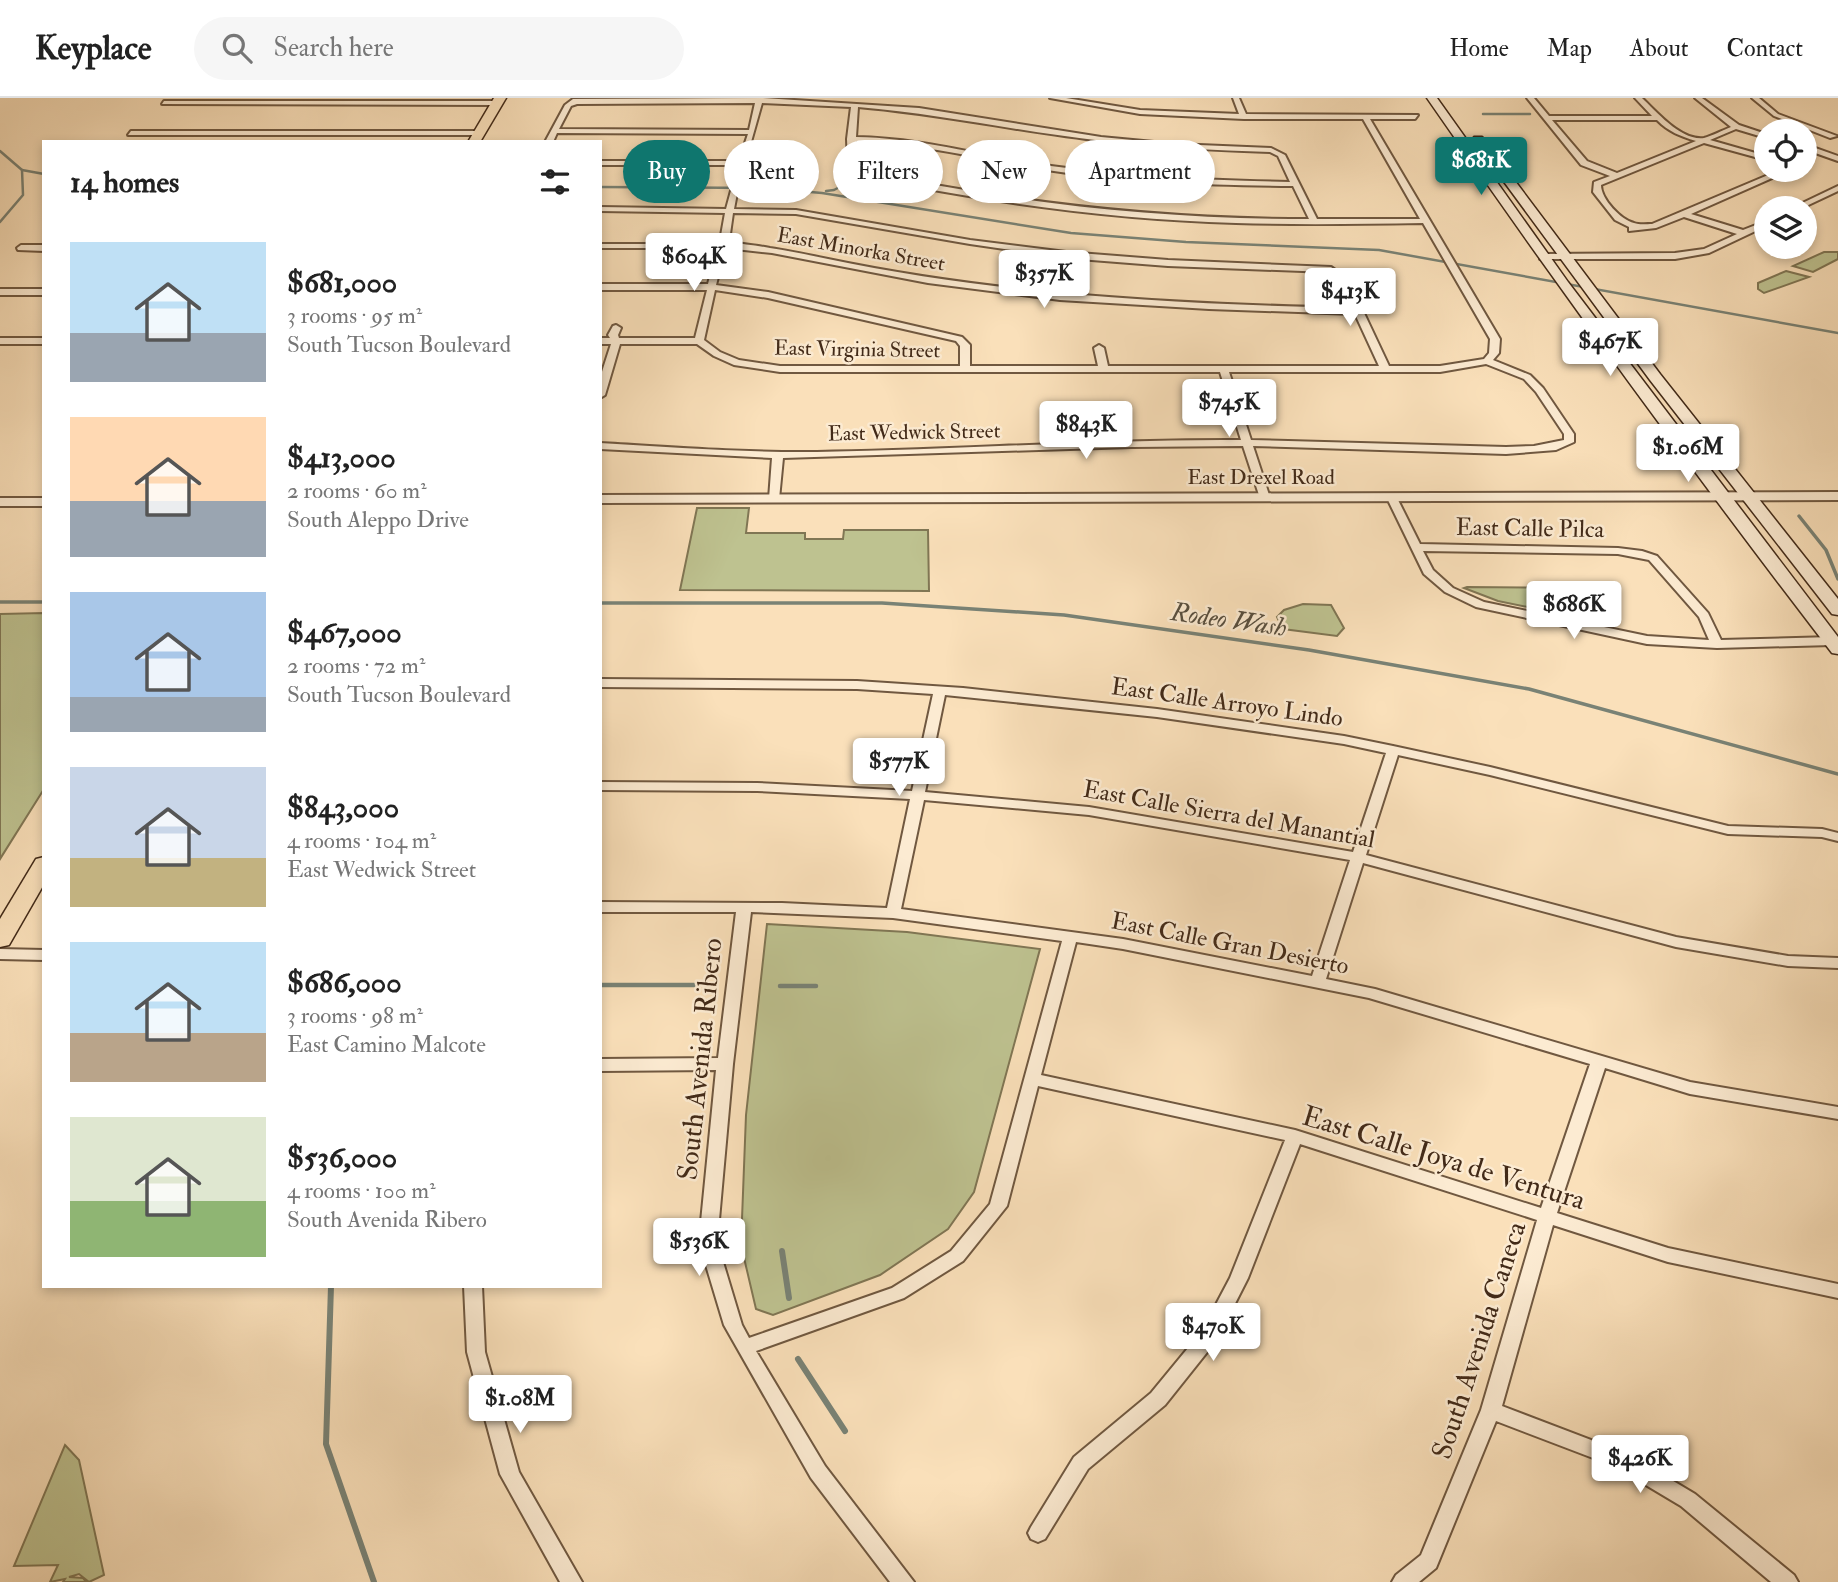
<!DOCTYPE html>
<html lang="en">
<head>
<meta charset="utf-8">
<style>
  body { margin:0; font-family:"IM FELL Double Pica",serif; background:#f6f6f6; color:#222; height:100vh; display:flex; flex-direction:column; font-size:26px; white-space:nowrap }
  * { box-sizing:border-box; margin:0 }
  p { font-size:23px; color:#767676 }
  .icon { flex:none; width:38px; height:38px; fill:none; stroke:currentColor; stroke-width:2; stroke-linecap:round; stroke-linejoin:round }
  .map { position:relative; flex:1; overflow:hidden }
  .panel { position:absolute; left:42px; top:42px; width:560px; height:1148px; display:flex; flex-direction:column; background:#fff; border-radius:0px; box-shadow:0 4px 10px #0003 }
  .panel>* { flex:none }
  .guide { position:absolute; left:623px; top:42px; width:665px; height:63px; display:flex; gap:14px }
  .fabs { position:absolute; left:1754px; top:21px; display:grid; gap:14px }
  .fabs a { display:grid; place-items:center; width:63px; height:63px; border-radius:50%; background:#fff; box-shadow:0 4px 10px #0003; font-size:35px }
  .price { position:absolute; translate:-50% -60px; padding:0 16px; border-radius:7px; background:#fff; color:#222; font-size:23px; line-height:46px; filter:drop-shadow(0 2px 4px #0008) }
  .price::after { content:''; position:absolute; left:50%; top:42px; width:21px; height:16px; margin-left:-10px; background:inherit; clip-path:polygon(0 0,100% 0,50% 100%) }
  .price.selected { background:#0f766e; color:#fff }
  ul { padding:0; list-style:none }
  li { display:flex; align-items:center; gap:21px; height:175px; padding:0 28px }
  li span { display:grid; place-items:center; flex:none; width:196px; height:140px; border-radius:0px; color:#555 }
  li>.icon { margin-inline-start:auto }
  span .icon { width:84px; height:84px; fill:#fffc; stroke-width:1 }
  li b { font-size:30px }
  h2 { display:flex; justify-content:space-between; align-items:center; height:84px; padding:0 28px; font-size:30px }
  .pill { padding:0 24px; border-radius:32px; background:#fff; box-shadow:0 4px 10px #0003; font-size:24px; line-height:63px }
  .pill.selected { background:#0f766e; color:#fff }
  header { display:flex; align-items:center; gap:42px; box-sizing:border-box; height:98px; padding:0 35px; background:#fff; border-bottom:2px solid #e0e0e0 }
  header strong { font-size:33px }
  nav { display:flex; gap:38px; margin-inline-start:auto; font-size:24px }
  .search { width:490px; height:63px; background:#f6f6f6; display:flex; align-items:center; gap:18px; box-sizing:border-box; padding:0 24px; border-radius:38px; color:#767676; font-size:26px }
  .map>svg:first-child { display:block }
  .green { fill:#bec290; stroke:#807654; stroke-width:2 }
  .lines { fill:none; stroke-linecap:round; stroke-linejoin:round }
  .stream-far3 { stroke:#798275; stroke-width:2.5 }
  .stream-far2 { stroke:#798275; stroke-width:3.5 }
  .stream-far1 { stroke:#798275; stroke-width:4.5 }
  .stream { stroke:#798275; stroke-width:6 }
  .minor-casing { stroke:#705840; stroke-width:4 }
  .tertiary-casing { stroke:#705840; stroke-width:4 }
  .secondary-casing { stroke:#422a18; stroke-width:3 }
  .primary-casing { stroke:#422a18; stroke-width:3 }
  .minor { fill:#fcebd2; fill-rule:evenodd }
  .tertiary { fill:#fcebd2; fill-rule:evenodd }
  .secondary { fill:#fcebd2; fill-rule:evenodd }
  .primary { fill:#fae0ba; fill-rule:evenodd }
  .labels { text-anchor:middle; stroke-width:5; stroke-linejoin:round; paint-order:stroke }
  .far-street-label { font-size:21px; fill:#422a18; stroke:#fcebd2 }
  .street-label { font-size:24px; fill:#422a18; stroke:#fcebd2 }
  .water-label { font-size:26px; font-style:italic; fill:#594f3f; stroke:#fcebd2 }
  .near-street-label { font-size:28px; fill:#422a18; stroke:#fcebd2 }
</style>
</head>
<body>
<header>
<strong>Keyplace</strong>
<div class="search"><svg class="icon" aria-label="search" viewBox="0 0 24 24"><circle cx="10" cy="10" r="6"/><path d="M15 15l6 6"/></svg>Search here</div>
<nav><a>Home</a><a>Map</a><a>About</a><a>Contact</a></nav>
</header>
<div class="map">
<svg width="1838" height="1484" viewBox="0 0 1838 1484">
  <rect width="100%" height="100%" fill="#fae0ba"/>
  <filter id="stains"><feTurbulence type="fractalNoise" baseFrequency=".00286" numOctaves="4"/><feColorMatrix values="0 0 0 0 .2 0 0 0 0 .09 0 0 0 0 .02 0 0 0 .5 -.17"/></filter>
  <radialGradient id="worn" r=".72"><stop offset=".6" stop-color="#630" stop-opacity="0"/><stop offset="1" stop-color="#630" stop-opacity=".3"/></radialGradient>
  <!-- green -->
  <g class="green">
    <path d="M1824 154H1838V161L1813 174 1793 168Z"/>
    <path d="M1786 173 1809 179 1764 195 1758 191V185Z"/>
    <path d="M697 410H749L746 435H805V441H843L844 432H928L929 493 680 492Z"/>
    <path d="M1467 489 1564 490 1581 520 1498 503 1464 490Z"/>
    <path d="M1303 506 1331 507 1344 530 1337 538 1283 531 1277 519 1284 512Z"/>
    <path d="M44 515V691L0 761V516Z"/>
    <path d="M767 826 907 834 1040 851 974 1094 948 1131 880 1177 773 1217 756 1211 741 1147 746 1017Z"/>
    <path d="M65 1347 79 1362 104 1477 89 1484 79 1476 69 1479 83 1480 86 1484H63L65 1481 50 1484 58 1467 14 1468Z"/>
  </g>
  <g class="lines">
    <!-- stream-far3 -->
    <g class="stream-far3">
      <path d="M1483 16H1530"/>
      <path d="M0 53 22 72 23 97 0 124"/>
      <path d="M22 72 44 76"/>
      <path d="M600 89 764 90 822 95 1071 135 1186 144 1379 152 1838 235"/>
      <path d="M826 93 834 92 860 78"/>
    </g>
    <!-- stream-far2 -->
    <g class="stream-far2">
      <path d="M1799 418 1826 452 1838 481"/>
      <path d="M0 504H44"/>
      <path d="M600 505H882L1064 517 1309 552 1529 591 1838 676"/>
    </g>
    <!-- stream-far1 -->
    <g class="stream-far1">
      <path d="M600 887H699"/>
      <path d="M780 888H816"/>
    </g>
    <!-- stream -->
    <g class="stream">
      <path d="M782 1153 789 1200"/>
      <path d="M331 1188 326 1346 374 1484"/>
      <path d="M798 1261 845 1333"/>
    </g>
    <!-- minor casing -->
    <g class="minor-casing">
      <g id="minor">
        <path d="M763 0 919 10 1101 39 1175 46 1271 50 1285 57 1317 121H1420L1363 21H1244L1140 16 1050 0H1066L1140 12 1239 16 1233 0H1239L1246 16 1418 17 1415 21H1370L1500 241 1499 255 1493 262 1530 277 1543 290 1574 336V344L1556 352 1506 356 1253 348 1270 400 1265 403 1260 400 1243 348 1132 349 783 360 779 401 774 404 769 401 772 360 600 351V345C673 349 745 355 817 354 959 352 1100 341 1241 342L1220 274H780L734 267 714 258 697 246H620L605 297 600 300V280L611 246H600V240H610L608 237 613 228 616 227 621 230 618 237 619 240H695L707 192H600V186H708L716 154 707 150H600V146H711L720 143 725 115 600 113V109L726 111 738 67H600V63H739L748 36 557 35 553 44H545L565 7 573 1ZM755 5 749 32 559 31 571 8 577 6ZM762 5 851 9 847 41 848 67C872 88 914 88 945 94 1041 111 1138 122 1236 125 1299 127 1361 126 1423 125L1490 241 1489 255 1484 261 1440 268H1389L1348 181 1331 169 1168 162 1066 154 970 142 796 112 734 111 738 90ZM858 9C942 16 1021 34 1103 43 1159 50 1214 52 1270 54L1278 58 1290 84C1210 82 1131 79 1051 68 986 59 923 40 856 39ZM856 43C921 45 983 62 1047 72 1128 85 1211 87 1293 88L1309 121C1185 121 1063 110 941 88 914 84 876 83 855 64ZM733 115 796 116 970 146 1066 160 1168 168 1329 174 1340 182 1353 210C1176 206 1001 197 828 161 809 157 790 153 770 150 756 147 742 147 729 143ZM735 151 772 155 928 185 1060 202 1209 211 1355 216 1379 268H1108L1104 250 1099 247 1094 250 1098 268H970V247L962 239 768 194 716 187 724 155ZM715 192 768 200 956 243 960 248V268H780L739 262 720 254 704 242ZM1486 266 1524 281 1536 294 1564 336V342L1534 348 1506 349 1251 342 1229 274H1440Z"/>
        <path d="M1527 0H1534L1549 18H1652L1635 0H1642C1657 14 1681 43 1704 40 1712 38 1723 32 1731 29L1695 0H1702L1739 27 1766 36V40L1736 31 1710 42 1766 58V62L1704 45 1601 87C1601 101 1621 122 1634 125 1639 127 1647 126 1652 126L1780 72H1790L1691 116 1743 132 1766 123V128L1709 155 1675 161H1540V157L1543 156 1675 155 1704 151 1737 136 1684 119 1656 130 1629 133V129L1615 122 1593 94 1594 84 1610 78 1581 67ZM1552 22H1657C1669 34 1680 38 1696 43L1617 75 1587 63Z"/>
        <path d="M1752 0H1759L1778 16 1837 38 1830 40 1774 18Z"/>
        <path d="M164 3H497L500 5 497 7 162 6Z"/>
        <path d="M131 33H479L483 35 479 37H128Z"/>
        <path d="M1804 46 1838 58V63L1804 51Z"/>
        <path d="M1838 88V93L1802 110H1792Z"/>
        <path d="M21 147H44V153L18 152 17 150Z"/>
        <rect x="0" y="191" width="44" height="6"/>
        <rect x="0" y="240" width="44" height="6"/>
        <path d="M1392 397 1397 400 1420 446 1618 450 1642 453 1657 458 1708 515 1721 542 1832 539 1838 543 1832 547 1717 550 1647 546 1476 509 1445 494 1424 476 1387 400ZM1423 453 1618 456 1649 462 1699 519 1709 542 1647 538 1484 504 1453 490 1433 472Z"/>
        <path d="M600 581 857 583 963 590 1157 611 1344 638 1393 648 1490 669 1728 728 1822 731 1838 735V743L1822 739 1728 736 1490 677 1398 657 1366 757 1676 839 1788 858 1838 860V870L1788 868 1676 849 1363 765 1326 881 1375 891 1690 984 1838 1009V1021L1690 996 1605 970 1557 1115 1668 1150 1838 1186V1200L1668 1164 1553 1127 1502 1308 1628 1356 1695 1396 1794 1477 1798 1484H1771L1681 1408 1614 1368 1496 1323 1436 1470 1419 1484H1392L1396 1477 1421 1457 1481 1312 1537 1122 1300 1046 1248 1180 1216 1243 1165 1307 1088 1371 1045 1441 1038 1444 1031 1441 1028 1435 1031 1429 1074 1359 1151 1295 1202 1233 1230 1180 1285 1042 1038 988 1007 1108 963 1163 904 1200 756 1253 825 1368 914 1484H890L811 1380 724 1227 699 1144 716 972 600 973V961L718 960 736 814H600V804L782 805 887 810 910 701 757 693 600 692V684L757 685 912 693 933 596 857 591 600 589ZM945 597 1157 619 1344 646 1386 655 1353 754 1089 709 925 694ZM924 702 1089 717 1350 762 1312 878 1123 841 901 811ZM751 814 893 820 1062 843 990 1106 951 1153 892 1190 749 1240 742 1227 717 1144 733 966ZM1076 844 1123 851 1369 900 1590 966 1541 1110 1295 1032 1041 977Z"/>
        <path d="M0 851 44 852V862L0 861Z"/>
        <path d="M464 1188H482L485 1254 519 1374 582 1484H560L500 1376 467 1254Z"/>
      </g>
    </g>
    <!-- tertiary casing -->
    <g class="tertiary-casing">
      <g id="tertiary">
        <path d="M1838 394V402L600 405V397Z"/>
        <rect x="0" y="400" width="44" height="8"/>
      </g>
    </g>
    <!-- secondary casing -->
    <g class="secondary-casing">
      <g id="secondary">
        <path d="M1427 0H1437L1568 184 1838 539V556L1832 555C1692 373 1557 188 1427 0Z"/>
        <path d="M1474 39H1482L1660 276 1838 501V517L1832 516 1650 282 1474 43Z"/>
      </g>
    </g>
    <!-- primary casing -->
    <g class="primary-casing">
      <g id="primary">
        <path d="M494 0H506L480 44H468Z"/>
        <path d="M44 759V786L9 847 0 849V821L36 761Z"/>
      </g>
    </g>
    <!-- minor -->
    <use href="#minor" class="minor"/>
    <!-- tertiary -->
    <use href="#tertiary" class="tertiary"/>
    <!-- secondary -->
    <use href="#secondary" class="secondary"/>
    <!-- primary -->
    <use href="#primary" class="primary"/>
  </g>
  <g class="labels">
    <!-- far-street labels -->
    <g class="far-street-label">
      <text transform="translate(861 151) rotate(10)" y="7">East Minorka Street</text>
      <text transform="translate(857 251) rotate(1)" y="7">East Virginia Street</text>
      <text transform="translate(914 334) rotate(-1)" y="7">East Wedwick Street</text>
      <text x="1261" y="386">East Drexel Road</text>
    </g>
    <!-- street labels -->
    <g class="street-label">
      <text transform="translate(1530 430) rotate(1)" y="8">East Calle Pilca</text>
      <text transform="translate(1227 604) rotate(8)" y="8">East Calle Arroyo Lindo</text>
      <text transform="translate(1229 716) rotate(10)" y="8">East Calle Sierra del Manantial</text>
      <text transform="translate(1230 845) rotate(11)" y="8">East Calle Gran Desierto</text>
    </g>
    <!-- water labels -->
    <g class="water-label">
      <text transform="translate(1229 521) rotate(8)" y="9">Rodeo Wash</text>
    </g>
    <!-- near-street labels -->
    <g class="near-street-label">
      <text transform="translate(699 961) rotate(-84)" y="10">South Avenida Ribero</text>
      <text transform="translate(1444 1059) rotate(17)" y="10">East Calle Joya de Ventura</text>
      <text transform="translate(1478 1242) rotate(-72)" y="10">South Avenida Caneca</text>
    </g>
  </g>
  <rect width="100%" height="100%" filter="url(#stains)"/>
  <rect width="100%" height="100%" fill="url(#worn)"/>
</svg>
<div class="fabs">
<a><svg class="icon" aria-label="locate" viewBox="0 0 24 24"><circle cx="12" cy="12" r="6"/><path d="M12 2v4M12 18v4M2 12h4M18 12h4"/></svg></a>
<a><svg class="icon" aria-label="layers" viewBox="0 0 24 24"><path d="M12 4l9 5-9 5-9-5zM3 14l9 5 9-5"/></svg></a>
</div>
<b class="price selected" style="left:1481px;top:99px">$681K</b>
<b class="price" style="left:694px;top:195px">$604K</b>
<b class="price" style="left:1044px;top:212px">$357K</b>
<b class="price" style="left:1350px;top:230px">$413K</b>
<b class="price" style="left:1610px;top:280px">$467K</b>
<b class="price" style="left:1229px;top:341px">$745K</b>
<b class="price" style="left:1086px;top:363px">$843K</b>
<b class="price" style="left:1688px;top:386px">$1.06M</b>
<b class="price" style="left:1574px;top:543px">$686K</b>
<b class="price" style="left:899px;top:700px">$577K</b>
<b class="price" style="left:699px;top:1180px">$536K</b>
<b class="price" style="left:1213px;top:1265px">$470K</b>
<b class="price" style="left:520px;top:1337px">$1.08M</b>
<b class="price" style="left:1640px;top:1397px">$426K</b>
<div class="guide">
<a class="pill selected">Buy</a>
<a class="pill">Rent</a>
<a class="pill">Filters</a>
<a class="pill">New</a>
<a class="pill">Apartment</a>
</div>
<section class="panel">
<h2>14 homes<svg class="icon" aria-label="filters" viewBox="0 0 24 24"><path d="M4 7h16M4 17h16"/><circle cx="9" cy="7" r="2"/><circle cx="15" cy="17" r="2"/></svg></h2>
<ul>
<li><span style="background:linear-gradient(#bfe0f5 65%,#9aa5b1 0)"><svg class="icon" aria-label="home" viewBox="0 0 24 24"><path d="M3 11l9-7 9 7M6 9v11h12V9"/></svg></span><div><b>$681,000</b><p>3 rooms · 95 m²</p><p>South Tucson Boulevard</p></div></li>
<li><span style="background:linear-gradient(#ffd9b3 60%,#9aa5b1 0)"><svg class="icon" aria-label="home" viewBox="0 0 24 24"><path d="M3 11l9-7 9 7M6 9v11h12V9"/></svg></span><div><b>$413,000</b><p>2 rooms · 60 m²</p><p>South Aleppo Drive</p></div></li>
<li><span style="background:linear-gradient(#a9c7e8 75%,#9aa5b1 0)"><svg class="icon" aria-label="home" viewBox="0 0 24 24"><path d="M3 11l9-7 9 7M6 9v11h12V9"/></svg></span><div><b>$467,000</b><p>2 rooms · 72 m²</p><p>South Tucson Boulevard</p></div></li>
<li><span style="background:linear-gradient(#c9d6e8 65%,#c2b280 0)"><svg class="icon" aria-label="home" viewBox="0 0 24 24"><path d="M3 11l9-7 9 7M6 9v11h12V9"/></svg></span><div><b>$843,000</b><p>4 rooms · 104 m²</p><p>East Wedwick Street</p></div></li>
<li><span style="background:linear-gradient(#bfe0f5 65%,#b9a48a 0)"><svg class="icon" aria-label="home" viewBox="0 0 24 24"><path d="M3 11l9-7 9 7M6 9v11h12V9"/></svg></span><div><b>$686,000</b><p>3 rooms · 98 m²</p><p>East Camino Malcote</p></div></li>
<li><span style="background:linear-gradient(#dfe7d0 60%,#8fb573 0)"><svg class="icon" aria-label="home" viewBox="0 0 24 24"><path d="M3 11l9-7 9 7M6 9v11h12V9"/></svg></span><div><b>$536,000</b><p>4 rooms · 100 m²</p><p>South Avenida Ribero</p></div></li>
</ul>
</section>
</div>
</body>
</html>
